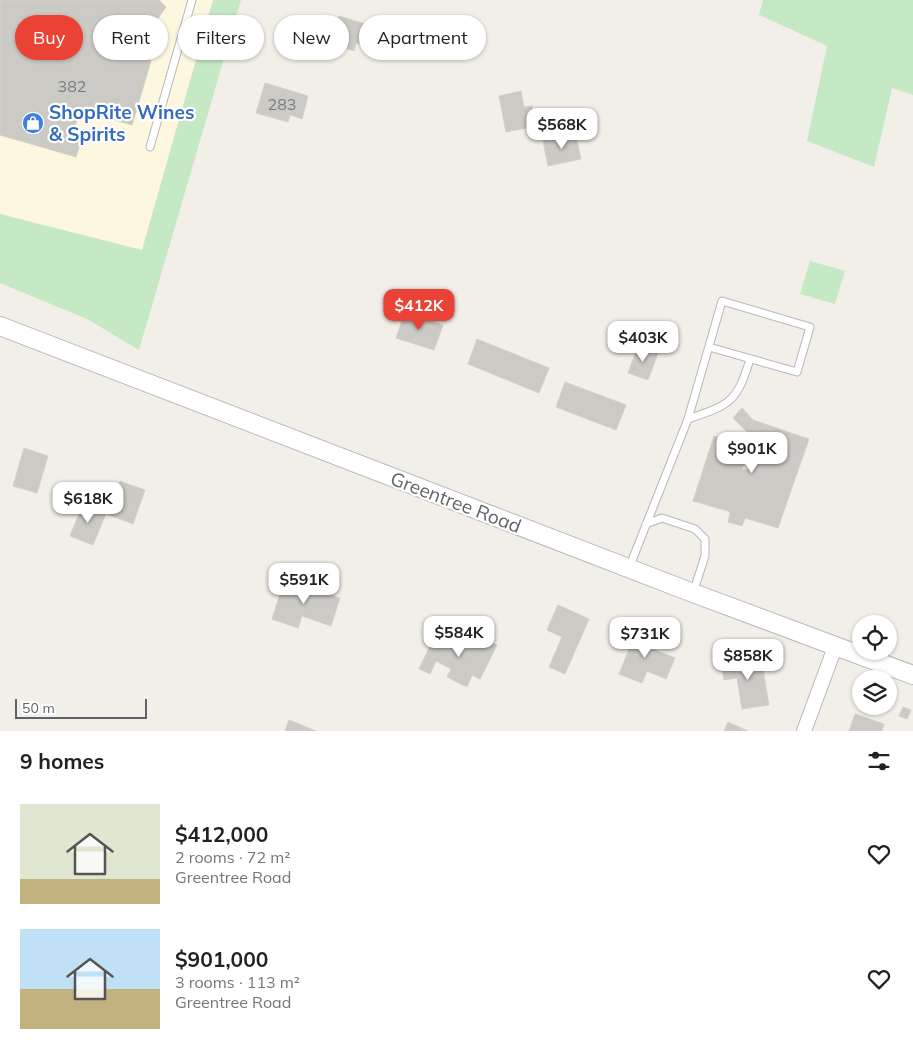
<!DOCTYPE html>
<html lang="en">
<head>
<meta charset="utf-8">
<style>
  body { margin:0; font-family:Mulish,sans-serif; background:#f6f6f6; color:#202124; height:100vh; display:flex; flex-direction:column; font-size:19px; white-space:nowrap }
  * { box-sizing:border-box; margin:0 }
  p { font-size:16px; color:#757577 }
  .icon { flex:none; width:28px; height:28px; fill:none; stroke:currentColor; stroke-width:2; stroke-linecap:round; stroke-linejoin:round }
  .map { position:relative; height:731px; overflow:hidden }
  .drawer { display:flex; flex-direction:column; background:#fff; flex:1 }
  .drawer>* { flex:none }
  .hud { position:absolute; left:15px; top:15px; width:500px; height:45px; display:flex; gap:10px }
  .buttons { position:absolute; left:852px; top:615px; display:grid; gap:10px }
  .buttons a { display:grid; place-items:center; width:45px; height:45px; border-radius:50%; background:#fff; box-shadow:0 1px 4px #0004; font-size:25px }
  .scale { position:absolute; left:15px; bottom:12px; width:132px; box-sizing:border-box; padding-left:5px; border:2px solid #5f6368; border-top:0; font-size:14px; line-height:18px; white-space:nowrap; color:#5f6368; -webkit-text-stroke:4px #fff; paint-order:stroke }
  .price { position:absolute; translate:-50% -42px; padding:0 11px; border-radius:10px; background:#fff; color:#222; font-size:16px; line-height:32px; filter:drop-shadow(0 1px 2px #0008) }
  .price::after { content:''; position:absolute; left:50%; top:30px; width:15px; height:11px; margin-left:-8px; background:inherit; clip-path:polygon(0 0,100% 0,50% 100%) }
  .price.current { background:#ea4335; color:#fff }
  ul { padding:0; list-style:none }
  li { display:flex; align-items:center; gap:15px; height:125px; padding:0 20px }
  li span { display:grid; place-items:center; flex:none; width:140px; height:100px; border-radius:0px; color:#555 }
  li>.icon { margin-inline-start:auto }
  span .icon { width:60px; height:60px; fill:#fffc; stroke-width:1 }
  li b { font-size:21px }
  h2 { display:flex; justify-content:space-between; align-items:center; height:60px; padding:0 20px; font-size:21px }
  .pill { padding:0 18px; border-radius:22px; background:#fff; box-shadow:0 1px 4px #0004; font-size:18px; line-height:45px }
  .pill.current { background:#ea4335; color:#fff }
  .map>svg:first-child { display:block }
  .commercial { fill:#fef7e0 }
  .green { fill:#c5e8c5 }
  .building { fill:#cccac5; stroke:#d6d1c6 }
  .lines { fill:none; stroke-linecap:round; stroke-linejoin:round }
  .service-casing { stroke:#b5b8bc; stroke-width:9 }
  .minor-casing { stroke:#b5b8bc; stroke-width:16 }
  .tertiary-casing { stroke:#b5b8bc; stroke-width:20 }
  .service { stroke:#fff; stroke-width:7 }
  .minor { stroke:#fff; stroke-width:14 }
  .tertiary { stroke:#fff; stroke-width:18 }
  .labels { text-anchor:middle; stroke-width:4.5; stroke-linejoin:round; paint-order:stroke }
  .number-label { font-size:16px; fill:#7a7d7f }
  .shop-label { font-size:19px; font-weight:bold; fill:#366cbe; stroke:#fff; text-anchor:start }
  .street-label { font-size:19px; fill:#5f6368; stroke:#fff }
</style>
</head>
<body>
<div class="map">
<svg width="913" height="731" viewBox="0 0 913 731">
  <rect width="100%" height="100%" fill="#f1efe8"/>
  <!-- commercial -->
  <path class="commercial" d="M0 0H213L142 250 0 214Z"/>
  <!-- green -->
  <g class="green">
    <path d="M213 0H241L139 350 87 319 0 283V214L142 250Z"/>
    <path d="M763 0H913V95L892 88 874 167 807 141 827 46 759 15Z"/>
    <path d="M810 261 845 271 835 304 800 294Z"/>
  </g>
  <!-- building -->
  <g class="building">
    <path d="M0 0H159L166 7 151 28 158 36 142 55 151 61 132 125 80 110 72 137 81 141 76 157 0 135Z"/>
    <path d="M339 16 379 28 372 48 356 43 354 51 330 43Z"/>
    <path d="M265 83 308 96 302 119 290 115 288 122 256 113Z"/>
    <path d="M521 91 524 107 532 106 536 126 506 132 499 96Z"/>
    <path d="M576 135 581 159 548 166 543 141Z"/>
    <path d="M405 312 443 325 434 350 396 338Z"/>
    <path d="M477 339 549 368 539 393 468 364Z"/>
    <path d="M638 346 658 353 648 380 628 373Z"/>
    <path d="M565 382 626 405 616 430 556 407Z"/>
    <path d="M742 408 753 420 809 439 778 528 745 518 742 526 728 522 730 513 728 511 693 501 714 436 749 448 742 469 748 470 759 436 746 431 733 418Z"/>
    <path d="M24 448 48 456 37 493 13 486Z"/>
    <path d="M120 481 145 490 133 524 107 514Z"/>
    <path d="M83 504 106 513 93 545 70 536Z"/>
    <path d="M285 579 340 598 331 626 302 616 298 628 272 619Z"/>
    <path d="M558 605 589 619 565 674 549 667 562 637 547 630Z"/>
    <path d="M637 630 657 638 653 649 675 658 666 679 647 671 642 683 619 674Z"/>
    <path d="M437 632 469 648 475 635 497 645 480 679 472 675 467 687 447 677 451 669 436 661 430 674 419 669Z"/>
    <path d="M761 657 769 705 742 709 737 678 724 680 721 663Z"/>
    <path d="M903 707 911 710 907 719 899 716Z"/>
    <path d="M855 714 884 724 882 731H849Z"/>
    <path d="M289 720 316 731H285Z"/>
    <path d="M728 722 748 731H724Z"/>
  </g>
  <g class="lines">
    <!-- service casing -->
    <g class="service-casing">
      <g id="service">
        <path d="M150 147 192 0"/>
        <path d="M688 419C729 405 737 403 750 359"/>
        <path d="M646 524 662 518 695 529 705 539V556L693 593"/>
        <path d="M629 568 688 419 722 301 810 327 797 372 709 347"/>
      </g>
    </g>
    <!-- minor casing -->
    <g class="minor-casing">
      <path id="minor" d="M804 731 835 647"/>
    </g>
    <!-- tertiary casing -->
    <g class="tertiary-casing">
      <path id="tertiary" d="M0 326 693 593 913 675"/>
    </g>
    <!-- service -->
    <use href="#service" class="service"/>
    <!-- minor -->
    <use href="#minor" class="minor"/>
    <!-- tertiary -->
    <use href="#tertiary" class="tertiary"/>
  </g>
  <!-- icons -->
  <defs>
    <g id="shop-disc" transform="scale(1.125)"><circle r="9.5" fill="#3f7fe0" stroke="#fff"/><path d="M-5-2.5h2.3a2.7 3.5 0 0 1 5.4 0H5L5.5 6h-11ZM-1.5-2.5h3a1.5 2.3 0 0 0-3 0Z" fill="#fff"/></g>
  </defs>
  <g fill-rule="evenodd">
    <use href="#shop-disc" x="33" y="123"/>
  </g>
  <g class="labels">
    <!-- number labels -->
    <g class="number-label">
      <text x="72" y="92">382</text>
      <text x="282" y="110">283</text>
    </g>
    <!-- shop labels -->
    <g class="shop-label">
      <text x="49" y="119">ShopRite Wines<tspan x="49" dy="22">&amp; Spirits</tspan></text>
    </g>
    <!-- street labels -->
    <g class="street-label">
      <text transform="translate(456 502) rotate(21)" y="7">Greentree Road</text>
    </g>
  </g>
</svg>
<div class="buttons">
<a><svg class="icon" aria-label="locate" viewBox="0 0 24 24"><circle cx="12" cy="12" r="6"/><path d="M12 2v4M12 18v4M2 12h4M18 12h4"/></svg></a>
<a><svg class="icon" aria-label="layers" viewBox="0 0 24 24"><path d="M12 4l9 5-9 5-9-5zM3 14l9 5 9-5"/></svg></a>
</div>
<div class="scale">50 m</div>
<b class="price" style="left:562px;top:150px">$568K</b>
<b class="price current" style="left:419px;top:331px">$412K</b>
<b class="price" style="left:643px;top:363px">$403K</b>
<b class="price" style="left:752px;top:474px">$901K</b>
<b class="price" style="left:88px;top:524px">$618K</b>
<b class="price" style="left:304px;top:605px">$591K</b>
<b class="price" style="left:459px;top:658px">$584K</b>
<b class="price" style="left:645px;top:659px">$731K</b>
<b class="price" style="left:748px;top:681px">$858K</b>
<div class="hud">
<a class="pill current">Buy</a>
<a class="pill">Rent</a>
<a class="pill">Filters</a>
<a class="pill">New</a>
<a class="pill">Apartment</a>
</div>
</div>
<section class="drawer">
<h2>9 homes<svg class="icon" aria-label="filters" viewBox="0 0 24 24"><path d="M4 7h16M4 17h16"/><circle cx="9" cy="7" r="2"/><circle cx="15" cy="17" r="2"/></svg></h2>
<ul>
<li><span style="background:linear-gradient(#dfe7d0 75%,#c2b280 0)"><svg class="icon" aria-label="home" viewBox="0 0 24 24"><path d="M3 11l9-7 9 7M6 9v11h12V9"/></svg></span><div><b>$412,000</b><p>2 rooms · 72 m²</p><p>Greentree Road</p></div><svg class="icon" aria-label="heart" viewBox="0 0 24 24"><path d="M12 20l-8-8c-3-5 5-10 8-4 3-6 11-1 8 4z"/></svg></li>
<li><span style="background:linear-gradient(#bfe0f5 60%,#c2b280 0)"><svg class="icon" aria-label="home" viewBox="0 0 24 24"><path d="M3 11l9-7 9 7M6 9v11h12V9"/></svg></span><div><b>$901,000</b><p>3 rooms · 113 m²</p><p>Greentree Road</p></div><svg class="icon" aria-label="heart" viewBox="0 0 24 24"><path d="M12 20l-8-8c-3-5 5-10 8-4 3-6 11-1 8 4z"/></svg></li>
</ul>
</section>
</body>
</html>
